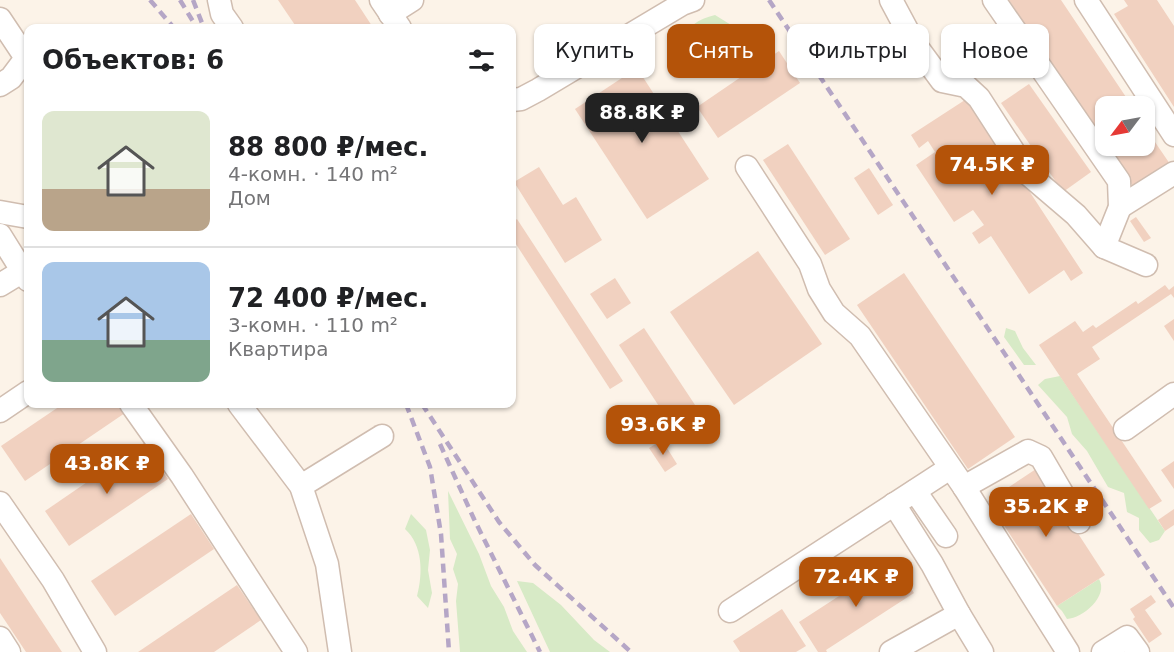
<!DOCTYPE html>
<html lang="ru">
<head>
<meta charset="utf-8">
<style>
  body { margin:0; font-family:"DejaVu Sans",sans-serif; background:#f2f2f2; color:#202124; height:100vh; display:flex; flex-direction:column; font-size:22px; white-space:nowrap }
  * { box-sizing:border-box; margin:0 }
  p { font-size:20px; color:#757577 }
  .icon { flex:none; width:33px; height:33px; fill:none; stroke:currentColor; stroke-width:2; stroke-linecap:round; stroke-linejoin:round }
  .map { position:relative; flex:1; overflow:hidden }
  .panel { position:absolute; left:24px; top:24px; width:492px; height:384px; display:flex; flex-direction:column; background:#fff; border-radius:12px; box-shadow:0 2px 4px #0004 }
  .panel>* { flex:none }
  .banner { position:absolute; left:534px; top:24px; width:549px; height:54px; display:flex; gap:12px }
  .needle { width:39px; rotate:238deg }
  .buttons { position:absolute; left:1095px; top:96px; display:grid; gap:12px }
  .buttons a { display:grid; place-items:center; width:60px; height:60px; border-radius:12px; background:#fff; box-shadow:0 2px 4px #0004; font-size:30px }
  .price { position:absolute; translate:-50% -51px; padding:0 14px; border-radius:12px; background:#b45309; color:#fff; font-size:20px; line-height:39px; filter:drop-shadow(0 2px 3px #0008) }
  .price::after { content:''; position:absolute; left:50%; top:36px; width:18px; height:14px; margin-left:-9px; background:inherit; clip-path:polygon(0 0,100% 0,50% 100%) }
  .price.current { background:#222; color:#fff }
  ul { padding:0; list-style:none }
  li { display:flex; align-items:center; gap:18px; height:150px; padding:0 18px }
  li+li { border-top:2px solid #e0e0e0 }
  li span { display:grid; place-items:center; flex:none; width:168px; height:120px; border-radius:12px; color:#555 }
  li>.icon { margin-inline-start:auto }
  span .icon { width:72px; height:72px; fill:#fffc; stroke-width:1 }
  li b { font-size:26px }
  h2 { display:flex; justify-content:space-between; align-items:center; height:72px; padding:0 18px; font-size:26px }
  .chip { padding:0 21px; border-radius:12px; background:#fff; box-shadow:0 2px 4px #0004; font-size:21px; line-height:54px }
  .chip.current { background:#b45309; color:#fff }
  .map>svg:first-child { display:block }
  .green { fill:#d7eac6 }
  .building { fill:#f1d1c0 }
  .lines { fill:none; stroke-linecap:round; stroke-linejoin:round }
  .minor-casing { stroke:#d0bdb0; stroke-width:25 }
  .minor { stroke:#fff; stroke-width:22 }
  .rail { stroke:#b5a6c6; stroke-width:4.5; stroke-dasharray:9 6; stroke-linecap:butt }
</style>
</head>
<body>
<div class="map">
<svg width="1174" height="652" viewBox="0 0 1174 652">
  <rect width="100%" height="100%" fill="#fcf3e8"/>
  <!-- green -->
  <g class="green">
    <path d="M715 15 736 28 738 49 727 54 699 77 679 42C687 27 698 19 715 15Z"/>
    <path d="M1006 328 1015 331 1023 348 1036 365H1024L1004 337Z"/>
    <path d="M1060 376 1165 531 1159 540 1150 543 1139 530V518L1127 512 1124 493 1108 487 1087 451 1072 434 1067 417 1038 385 1045 379Z"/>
    <path d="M448 491 479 554 491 586 504 607 513 631 527 652H460L456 601 458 584 453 569 457 554 450 539Z"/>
    <path d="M411 514 426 530 430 550 428 570 432 593 428 608 417 596C423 574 423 545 405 529Z"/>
    <path d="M1099 579C1109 596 1083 618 1067 619L1062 611 1057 606Z"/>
    <path d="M517 581 533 583 561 605 594 640 610 652H550Z"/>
  </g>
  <!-- building -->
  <g class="building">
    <path d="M278 0H355L372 26 368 28H297Z"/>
    <path d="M1009 0H1061L1132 106H1106V146H1144V126L1170 164 1134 188Z"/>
    <path d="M1124 0H1157L1174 26V107L1114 14 1128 6Z"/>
    <path d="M779 51 800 83 718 138 697 107Z"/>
    <path d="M637 68 709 179 647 219 575 109Z"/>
    <path d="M1029 84 1091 172 1063 192 1001 103Z"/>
    <path d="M968 98 1083 273 1071 281 1064 270 1029 294 991 236 979 244 972 233 984 225 973 210 954 222 916 165 935 152 928 141 919 148 911 135Z"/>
    <path d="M788 144 850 239 825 255 763 160Z"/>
    <path d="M539 167 563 205 576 197 602 240 565 263 514 182Z"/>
    <path d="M869 168 893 205 878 215 854 178Z"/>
    <path d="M1136 217 1151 238 1144 242 1130 221Z"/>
    <path d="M517 219 623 381 610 389 512 238V223Z"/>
    <path d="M758 251 822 344 734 405 670 312Z"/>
    <path d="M904 273 1015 437 968 469 857 305Z"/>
    <path d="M615 278 631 303 607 319 590 294Z"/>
    <path d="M1165 285 1169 290 1174 286V298L1171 294 1092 347 1100 359 1077 374 1162 501 1149 509 1039 345 1075 321 1083 332 1093 325 1096 328 1136 301 1138 304Z"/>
    <path d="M1174 319V341L1164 326Z"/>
    <path d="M644 328 707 423 681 440 619 345Z"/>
    <path d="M63 404H118L125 413 25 481 1 446Z"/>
    <path d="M662 440 677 464 665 472 649 448Z"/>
    <path d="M144 443 168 479 69 546 45 511Z"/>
    <path d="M1174 461V489L1161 470Z"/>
    <path d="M1036 469 1105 575 1057 606 988 501Z"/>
    <path d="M1174 509V525L1165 531 1158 520Z"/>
    <path d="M191 514 214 549 115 616 91 581Z"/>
    <path d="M0 558 62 652H26L0 613Z"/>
    <path d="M893 561 914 593 826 650 827 652H818L799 622Z"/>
    <path d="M237 585 261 620 214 652H138Z"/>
    <path d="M1151 595 1156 602 1145 610 1162 634 1149 643 1133 619 1135 617 1130 609Z"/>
    <path d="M782 609 806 646 796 652H740L733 641Z"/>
  </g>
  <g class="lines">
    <!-- minor casing -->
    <g class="minor-casing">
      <g id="minor">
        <path d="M219 0 222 14 232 28"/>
        <path d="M381 0 400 28"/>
        <path d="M891 0 914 43 942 81 966 86 979 98 1028 174 1076 215 1104 247 1146 265"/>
        <path d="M994 0 1119 181 1120 207 1104 247"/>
        <path d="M1086 0 1174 135"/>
        <path d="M390 14 412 0"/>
        <path d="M0 19 26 58 11 78 0 85"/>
        <path d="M512 100 521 99 538 90 682 4 693 0"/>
        <path d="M747 167 810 264 819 289 834 313 860 336 964 487 1068 652"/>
        <path d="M1120 207 1174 173"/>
        <path d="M0 212 28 217"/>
        <path d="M0 235 28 280"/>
        <path d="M0 285 23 271"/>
        <path d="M131 404 182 476 296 652"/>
        <path d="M239 404 301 486 327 564 340 652"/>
        <path d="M0 411 28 392"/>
        <path d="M1125 429 1174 394"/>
        <path d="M301 486 382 436"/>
        <path d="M964 487 1028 451 1041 457 1079 522"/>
        <path d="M915 491 946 536"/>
        <path d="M0 503 53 580 95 652"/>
        <path d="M730 611 950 468"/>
        <path d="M959 614 982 652"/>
        <path d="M0 638 9 652"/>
        <path d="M891 652 959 614 932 564 894 504"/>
        <path d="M1103 652 1127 637 1138 652"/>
      </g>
    </g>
    <!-- minor -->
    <use href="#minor" class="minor"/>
    <!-- rail -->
    <g class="rail">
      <path d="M150 0 174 28"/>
      <path d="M180 0 197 28"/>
      <path d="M193 0 202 23"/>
      <path d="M769 0 1174 608"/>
      <path d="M406 404 430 467 441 534 449 652"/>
      <path d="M422 404 499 522 535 565 631 652"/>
      <path d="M440 444 474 519 540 652"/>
    </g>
  </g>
</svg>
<div class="buttons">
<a><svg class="needle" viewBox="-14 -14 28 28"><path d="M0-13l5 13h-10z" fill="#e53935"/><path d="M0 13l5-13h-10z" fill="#757577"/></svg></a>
</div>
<b class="price current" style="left:642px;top:144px">88.8K ₽</b>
<b class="price" style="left:992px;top:196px">74.5K ₽</b>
<b class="price" style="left:663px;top:456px">93.6K ₽</b>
<b class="price" style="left:107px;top:495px">43.8K ₽</b>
<b class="price" style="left:1046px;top:538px">35.2K ₽</b>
<b class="price" style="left:856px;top:608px">72.4K ₽</b>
<div class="banner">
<a class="chip">Купить</a>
<a class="chip current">Снять</a>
<a class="chip">Фильтры</a>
<a class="chip">Новое</a>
</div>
<section class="panel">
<h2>Объектов: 6<svg class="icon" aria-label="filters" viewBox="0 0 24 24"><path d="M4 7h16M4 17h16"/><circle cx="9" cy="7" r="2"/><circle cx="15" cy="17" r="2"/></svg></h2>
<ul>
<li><span style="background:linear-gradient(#dfe7d0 65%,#b9a48a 0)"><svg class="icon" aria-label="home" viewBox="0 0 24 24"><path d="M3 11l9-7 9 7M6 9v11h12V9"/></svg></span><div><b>88 800 ₽/мес.</b><p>4-комн. · 140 m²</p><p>Дом</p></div></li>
<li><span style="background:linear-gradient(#a9c7e8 65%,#7fa58c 0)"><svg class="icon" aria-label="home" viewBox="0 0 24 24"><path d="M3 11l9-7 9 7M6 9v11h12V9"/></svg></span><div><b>72 400 ₽/мес.</b><p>3-комн. · 110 m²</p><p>Квартира</p></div></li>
</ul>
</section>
</div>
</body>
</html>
